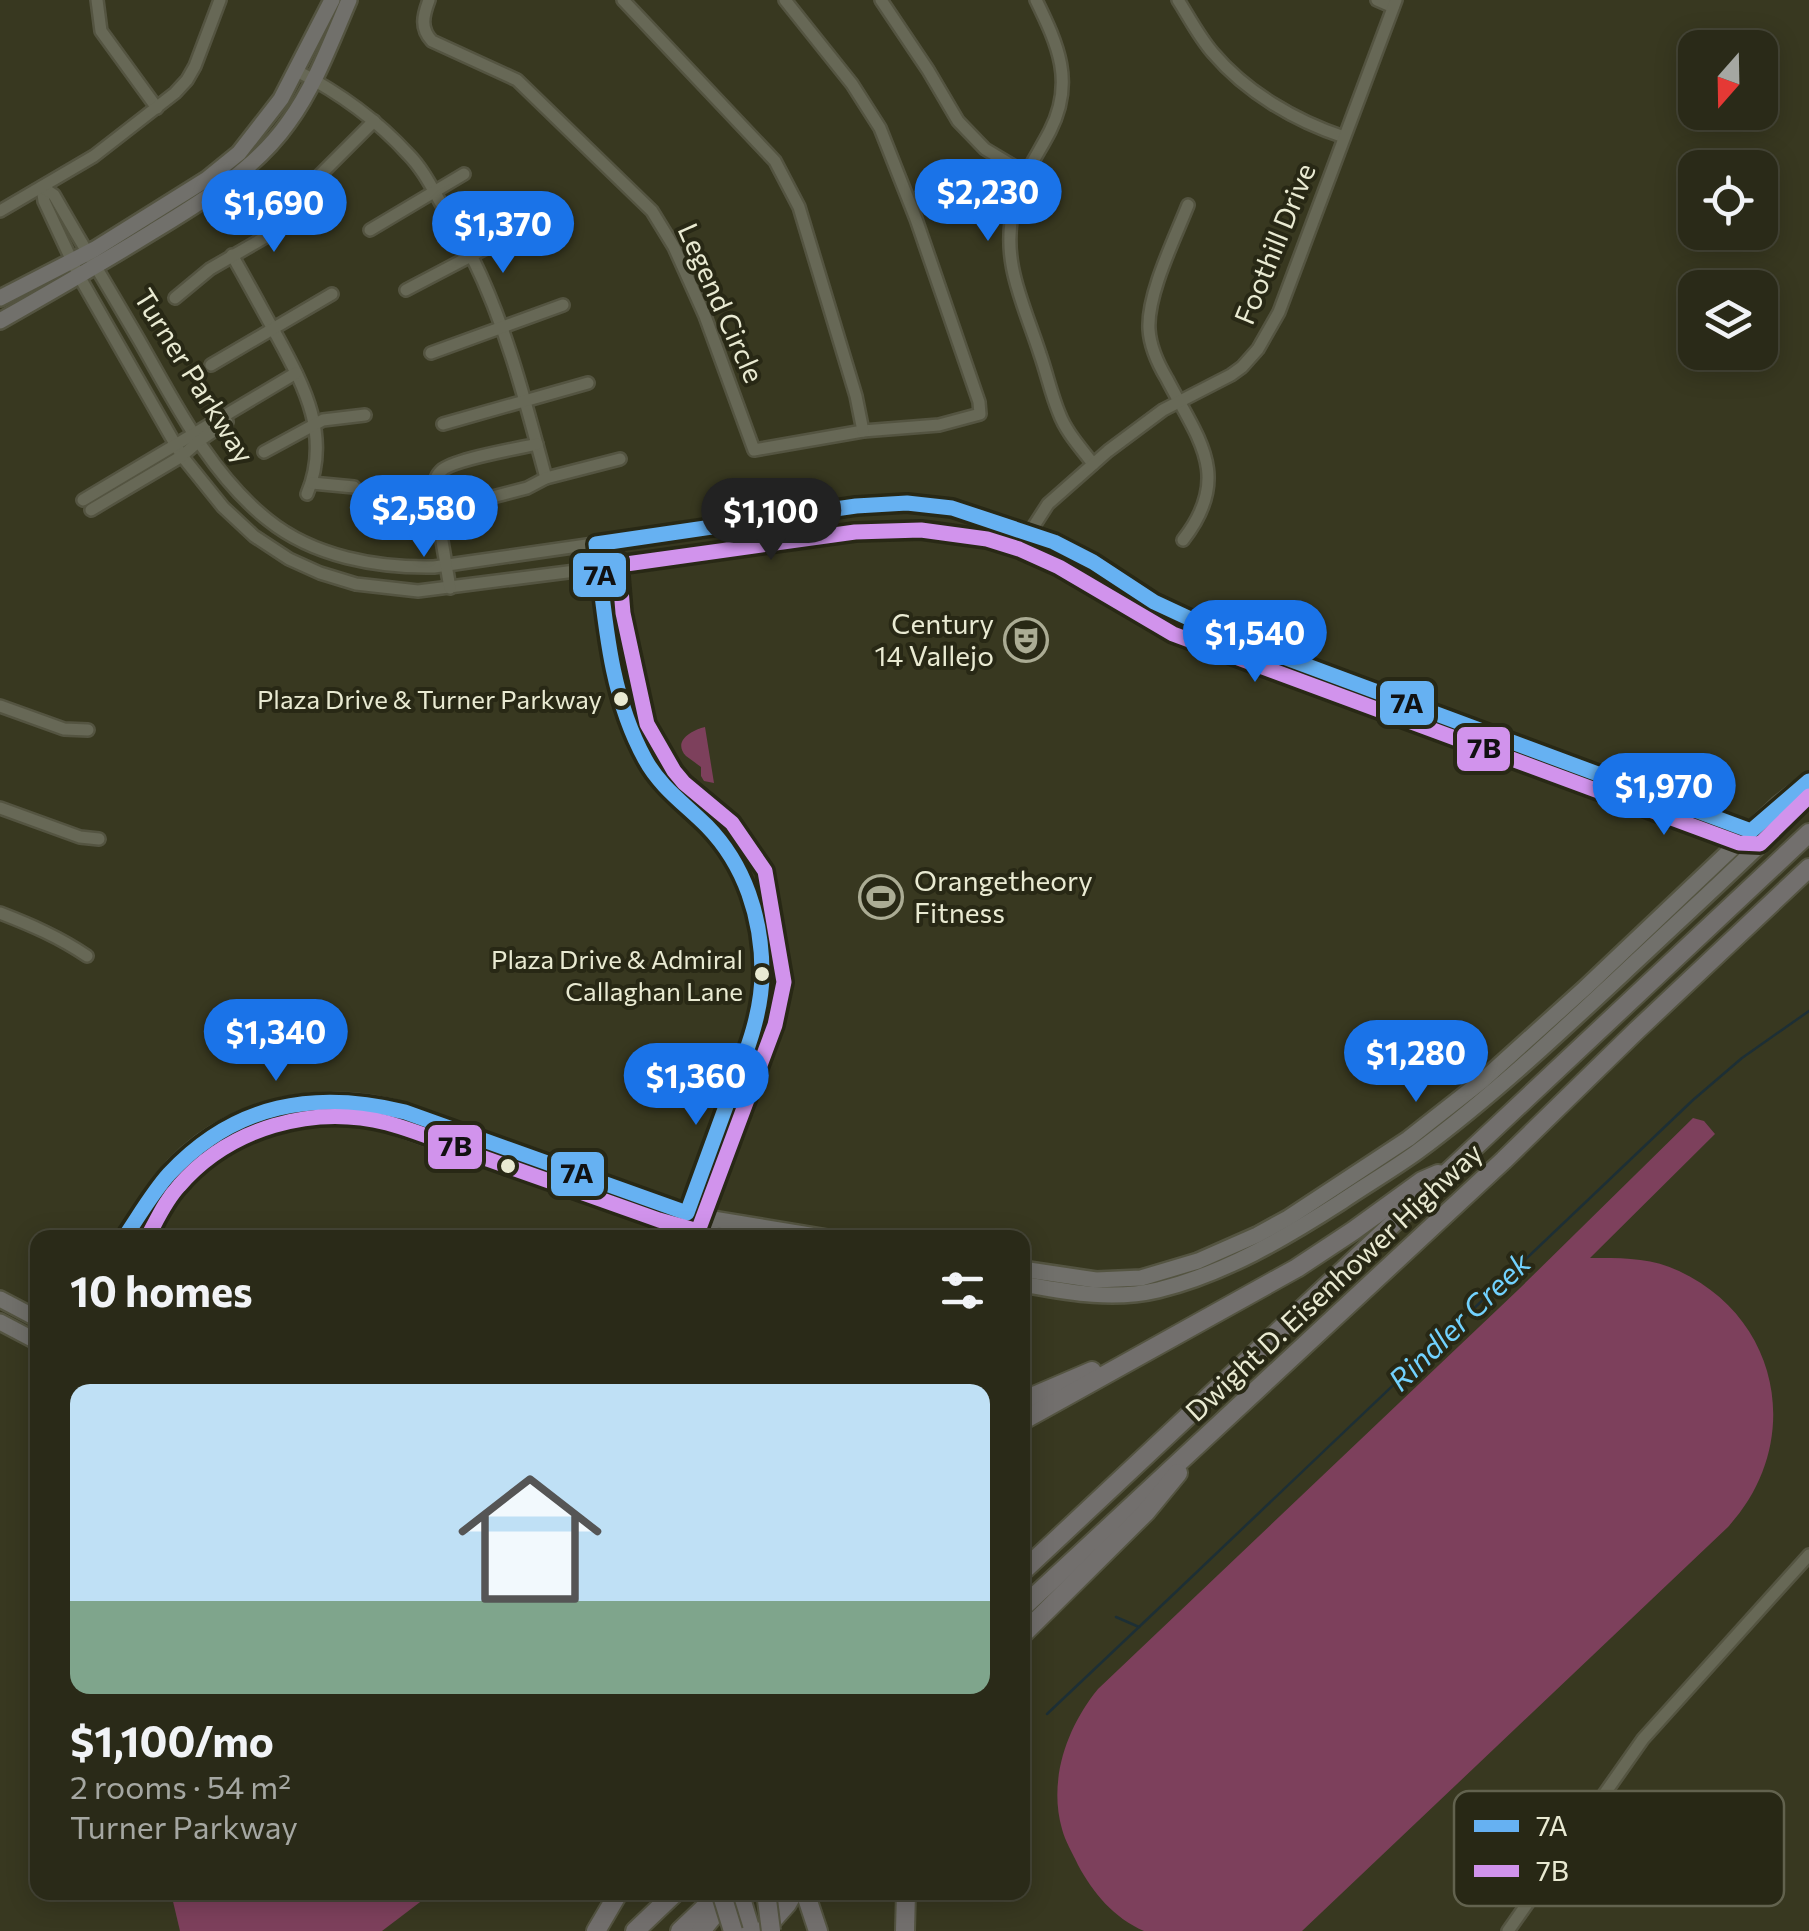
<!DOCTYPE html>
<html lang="en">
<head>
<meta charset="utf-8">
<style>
  body { margin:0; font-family:Commissioner,sans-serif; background:#363625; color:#f1f3f6; height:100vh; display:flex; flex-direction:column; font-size:38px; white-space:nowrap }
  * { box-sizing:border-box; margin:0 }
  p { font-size:32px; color:#a5a7a2 }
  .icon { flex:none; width:55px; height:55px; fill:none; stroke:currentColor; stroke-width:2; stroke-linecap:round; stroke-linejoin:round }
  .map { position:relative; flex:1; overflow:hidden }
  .sheet { position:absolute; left:30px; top:1230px; width:1000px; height:670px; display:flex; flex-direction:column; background:#2a2a18; border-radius:20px; box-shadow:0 5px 25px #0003,0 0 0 2px #464637 }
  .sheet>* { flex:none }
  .needle { width:65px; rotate:200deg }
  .controls { position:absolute; left:1678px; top:30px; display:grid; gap:20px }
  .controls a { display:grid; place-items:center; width:100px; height:100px; border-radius:20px; background:#2a2a18; box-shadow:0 5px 25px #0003,0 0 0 2px #464637; font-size:50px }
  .price { position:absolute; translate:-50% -85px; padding:0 22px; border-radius:35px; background:#1a73e8; color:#fff; font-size:32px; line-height:65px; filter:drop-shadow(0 2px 5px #0008) }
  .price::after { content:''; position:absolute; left:50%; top:60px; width:30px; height:22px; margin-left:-15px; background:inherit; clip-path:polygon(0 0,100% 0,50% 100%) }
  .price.active { background:#222; color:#fff }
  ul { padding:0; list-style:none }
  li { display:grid; align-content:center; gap:20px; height:530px; padding:0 40px }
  li span { display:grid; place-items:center; height:310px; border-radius:20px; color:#555 }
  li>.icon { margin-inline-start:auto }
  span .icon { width:180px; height:180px; fill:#fffc; stroke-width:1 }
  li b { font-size:42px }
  h2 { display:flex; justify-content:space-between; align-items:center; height:120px; padding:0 40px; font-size:42px }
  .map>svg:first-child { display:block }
  .green { fill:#7d405c }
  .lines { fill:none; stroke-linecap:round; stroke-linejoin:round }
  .stream { stroke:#1d2f35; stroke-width:2.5 }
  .minor-casing { stroke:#545441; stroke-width:16 }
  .major-casing { stroke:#545441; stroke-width:20 }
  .highway-casing { stroke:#545441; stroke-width:22 }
  .minor { stroke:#676856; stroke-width:11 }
  .major { stroke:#71706b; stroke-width:15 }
  .highway { stroke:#726f6d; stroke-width:18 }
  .highway-bridge-casing { stroke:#545441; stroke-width:22; stroke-linecap:butt }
  .highway-bridge { stroke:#726f6d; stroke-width:18 }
  .bus-1-casing { stroke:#282815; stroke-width:22 }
  .bus-2-casing { stroke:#282815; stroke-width:22 }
  .bus-1 { stroke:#66b1f2; stroke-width:15 }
  .bus-2 { stroke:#d193ec; stroke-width:15 }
  .bus-dot { fill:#e9ead2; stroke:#282815; stroke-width:4 }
  .labels { text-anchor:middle; stroke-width:8; stroke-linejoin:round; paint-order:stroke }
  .bus-label { font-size:26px; fill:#e9ead2; stroke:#282815; text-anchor:end }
  .street-label { font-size:28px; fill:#e9ead2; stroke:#282815 }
  .poi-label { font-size:28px; fill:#e9ead2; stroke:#282815; text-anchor:end }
  .water-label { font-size:30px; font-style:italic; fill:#72d2fe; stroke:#282815 }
  .key { fill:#282815; stroke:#62624e; stroke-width:2.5 }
  .key-label { font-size:28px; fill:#e9ead2 }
  .line-badge { stroke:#282815; stroke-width:4 }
  .pale-badge-label { font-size:28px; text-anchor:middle; font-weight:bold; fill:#111 }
</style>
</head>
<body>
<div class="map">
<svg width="1809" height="1931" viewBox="0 0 1809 1931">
  <rect width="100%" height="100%" fill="#383820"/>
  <!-- green -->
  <g class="green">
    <path d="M705 727 714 783 704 781 701 776V767C696 763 691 760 686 756 672 741 692 730 705 727Z"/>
    <path d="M1693 1118 1704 1121 1715 1134 1590 1258C1620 1258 1650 1257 1679 1271 1782 1319 1804 1444 1728 1527L1302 1931H1144C1114 1918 1093 1893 1078 1865 1073 1854 1065 1841 1062 1829 1048 1780 1067 1727 1098 1689L1518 1290Z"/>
    <path d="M171 1893V1892L432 1893 382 1931H180Z"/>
  </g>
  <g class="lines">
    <!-- stream -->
    <g class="stream">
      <path d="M1116 1617 1139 1627 1693 1100 1742 1058 1809 1011"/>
      <path d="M1047 1714 1139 1627"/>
    </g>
    <!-- minor casing -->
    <g class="minor-casing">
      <g id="minor">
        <path d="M97 0 101 31 157 108"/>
        <path d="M429 0C423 16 420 28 432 41L517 80 652 211 674 247 705 316 754 450 863 431 939 425 980 414 979 402 916 219 880 128 852 84 785 0"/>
        <path d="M623 0 775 161 799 207 856 396 863 431"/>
        <path d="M881 0 928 70 958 121 985 149 1025 173"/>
        <path d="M1036 0C1058 45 1075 82 1050 131 1037 156 1021 178 1014 206 1000 261 1024 304 1040 354 1047 374 1051 394 1059 413 1066 432 1081 448 1093 464"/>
        <path d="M1178 0C1189 17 1199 37 1213 53 1246 92 1295 121 1344 137"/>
        <path d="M1377 0 1393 7"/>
        <path d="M297 71C338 92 377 120 408 154 424 170 434 192 446 212 455 227 465 243 473 259 507 328 526 404 546 478"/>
        <path d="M318 177 374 121"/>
        <path d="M42 187 44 201 79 276 182 456 223 507 254 536 289 559 320 573 356 584 418 591 599 568 828 534 901 528 960 534 1019 549 1062 568 1137 615 1173 634 1739 843 1760 844"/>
        <path d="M42 187 54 195C82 244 111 292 139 340 175 403 210 474 268 520 314 557 377 568 434 567L856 506 907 503 952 508 1030 532 1093 562 1128 587 1154 602 1227 636 1315 667 1751 831 1755 837"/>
        <path d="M0 211 94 156 175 93 187 80 195 66 220 0"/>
        <path d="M370 230 464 174"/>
        <path d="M232 255C248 283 263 311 278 338 305 388 331 437 307 494"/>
        <path d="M406 290 509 236"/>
        <path d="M175 298 210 269 295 220"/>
        <path d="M431 353 563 305"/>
        <path d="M211 365 332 294"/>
        <path d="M443 424 588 383"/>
        <path d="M264 452 323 420 365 415"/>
        <path d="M312 483 354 487"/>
        <path d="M83 500 296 373"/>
        <path d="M477 501 527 488 546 478 620 459"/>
        <path d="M91 510 182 456 199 441 227 422"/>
        <path d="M1183 540C1233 476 1198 439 1167 379 1158 364 1150 347 1149 329 1147 294 1175 238 1188 205"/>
        <path d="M616 541 623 613 647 724 663 755 674 771 684 783 732 823 765 871 784 982 775 1025 702 1220"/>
        <path d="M596 544C605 615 610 689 642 754 656 783 680 801 703 822 759 874 766 942 758 1013L681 1227"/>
        <path d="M1062 568 1056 555 1035 546 1030 532 1048 504 1108 451 1163 410 1231 375 1242 367 1258 349 1279 312 1396 0"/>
        <path d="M450 588 434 494C434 485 434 478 441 471 453 459 517 449 537 444"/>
        <path d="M0 706 64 729 88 730"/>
        <path d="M0 808 80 837 99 839"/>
        <path d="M0 913C31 925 59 937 87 956"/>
        <path d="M1508 1931 1643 1739 1809 1555"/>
      </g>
    </g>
    <!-- major casing -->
    <g class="major-casing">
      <g id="major">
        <path d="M0 298 95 249 207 179 239 153 281 99 332 0"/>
        <path d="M0 321C51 292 102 263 152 232 201 202 254 171 288 123 315 86 331 42 349 0"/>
        <path d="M131 1238C138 1224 144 1209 152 1196 205 1111 313 1084 405 1112L676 1209 713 1219 828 1238"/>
        <path d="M147 1238C157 1219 166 1200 180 1184 232 1124 312 1106 387 1123L659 1220 690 1229 734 1238"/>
        <path d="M1022 1269 1096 1280 1141 1278 1198 1261 1257 1235 1288 1218 1408 1139 1483 1080 1585 988 1778 805 1809 781"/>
        <path d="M1022 1284C1067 1292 1112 1301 1158 1290 1224 1274 1285 1238 1341 1202 1366 1185 1392 1170 1417 1152 1498 1092 1571 1022 1645 953 1700 901 1757 850 1809 796"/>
        <path d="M0 1299 38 1319"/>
        <path d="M0 1322 38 1342"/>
      </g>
    </g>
    <!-- highway casing -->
    <g class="highway-casing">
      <g id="highway">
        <path d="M1022 1401 1092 1371"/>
        <path d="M1022 1421 1297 1268 1353 1231 1422 1181 1438 1174"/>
        <path d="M1022 1572 1809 833"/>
        <path d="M1022 1608 1504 1160 1636 1031 1809 868"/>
        <path d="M1022 1635 1146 1512 1178 1473"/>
        <path d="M739 1892 751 1931"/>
        <path d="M805 1892 818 1931"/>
        <path d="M596 1931 619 1892"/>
        <path d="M635 1931 676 1892"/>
        <path d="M680 1931 721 1892"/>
        <path d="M701 1931 733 1892"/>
        <path d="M763 1931 787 1904 794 1892"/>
        <path d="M905 1931 906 1892"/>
      </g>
    </g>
    <!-- minor -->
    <use href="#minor" class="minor"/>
    <!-- major -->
    <use href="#major" class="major"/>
    <!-- highway -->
    <use href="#highway" class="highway"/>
    <!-- highway-bridge casing -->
    <g class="highway-bridge-casing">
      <g id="highway-bridge">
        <path d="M721 1892 733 1931"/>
        <path d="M766 1892 771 1931"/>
      </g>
    </g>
    <!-- highway-bridge -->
    <use href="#highway-bridge" class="highway-bridge"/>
    <!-- bus-1 casing -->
    <g class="bus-1-casing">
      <path id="bus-1" d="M124 1238C139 1216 152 1193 169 1174 235 1103 315 1090 405 1112L687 1213C701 1175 715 1136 729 1098 744 1058 762 1016 762 973 762 918 745 865 707 826 685 804 660 787 645 759 609 694 605 617 596 544L856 506 907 503 952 508 1054 542 1093 562 1154 602 1227 636 1751 831 1809 781"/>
    </g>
    <!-- bus-2 casing -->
    <g class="bus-2-casing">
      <path id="bus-2" d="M147 1238C157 1220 165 1201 179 1186 229 1128 312 1104 387 1123 421 1132 454 1147 487 1159 544 1179 602 1200 659 1220L698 1231 775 1025 784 982 765 871 732 823 684 783 674 771 647 724 623 613 619 565 855 532 921 530 987 539 1019 549 1059 567 1173 634 1739 843 1760 844 1809 796"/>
    </g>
    <!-- bus-1 -->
    <use href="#bus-1" class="bus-1"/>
    <!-- bus-2 -->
    <use href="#bus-2" class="bus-2"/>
  </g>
  <!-- icons -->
  <defs>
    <g id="theatre-ring" transform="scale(2.25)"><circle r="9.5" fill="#282815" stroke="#abac94" stroke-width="1.5"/><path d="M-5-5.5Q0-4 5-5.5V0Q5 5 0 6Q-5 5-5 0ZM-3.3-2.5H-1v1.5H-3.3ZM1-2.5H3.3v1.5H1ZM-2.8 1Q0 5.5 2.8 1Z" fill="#abac94"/></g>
    <g id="stadium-ring" transform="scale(2.25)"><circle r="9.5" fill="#282815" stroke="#abac94" stroke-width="1.5"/><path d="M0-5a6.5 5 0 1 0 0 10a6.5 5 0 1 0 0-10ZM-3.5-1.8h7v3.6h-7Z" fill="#abac94"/></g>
  </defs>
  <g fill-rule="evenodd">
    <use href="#theatre-ring" x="1026" y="640"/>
    <use href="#stadium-ring" x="881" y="897"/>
  </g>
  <!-- markers -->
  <g class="bus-dot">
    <circle cx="621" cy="699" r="9"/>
    <circle cx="762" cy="974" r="9"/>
    <circle cx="508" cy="1166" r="9"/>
  </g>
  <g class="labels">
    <!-- bus labels -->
    <g class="bus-label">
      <text x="602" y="709">Plaza Drive &amp; Turner Parkway</text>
      <text x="743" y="969">Plaza Drive &amp; Admiral<tspan x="743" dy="32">Callaghan Lane</tspan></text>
    </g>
    <!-- street labels -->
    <g class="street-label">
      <text transform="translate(1275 244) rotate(-68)" y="10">Foothill Drive</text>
      <text transform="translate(721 303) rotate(66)" y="10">Legend Circle</text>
      <text transform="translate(194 376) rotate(58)" y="10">Turner Parkway</text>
      <text transform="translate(1334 1282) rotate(-43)" y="10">Dwight D. Eisenhower Highway</text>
    </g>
    <!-- poi labels -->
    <g class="poi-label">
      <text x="994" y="634">Century<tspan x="994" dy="32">14 Vallejo</tspan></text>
      <text x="914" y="891" text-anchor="start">Orangetheory<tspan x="914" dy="32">Fitness</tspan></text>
    </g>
    <!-- water labels -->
    <g class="water-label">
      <text transform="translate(1460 1322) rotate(-44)" y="10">Rindler Creek</text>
    </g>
  </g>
  <!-- legend -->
  <rect x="1454" y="1791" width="330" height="115" rx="15" class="key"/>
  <rect x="1474" y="1820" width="45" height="12" fill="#66b1f2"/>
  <rect x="1474" y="1865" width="45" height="12" fill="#d193ec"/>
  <g class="key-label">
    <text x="1536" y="1836">7A</text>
    <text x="1536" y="1881">7B</text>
  </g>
  <g class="line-badge">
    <rect x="571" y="551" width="57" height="48" rx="10" fill="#66b1f2"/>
    <rect x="1378" y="679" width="58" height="48" rx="10" fill="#66b1f2"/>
    <rect x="1455" y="725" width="57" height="48" rx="10" fill="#d193ec"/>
    <rect x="426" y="1123" width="58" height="48" rx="10" fill="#d193ec"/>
    <rect x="549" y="1150" width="57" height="48" rx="10" fill="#66b1f2"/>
  </g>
  <g class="pale-badge-label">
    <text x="600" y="585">7A</text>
    <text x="1407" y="713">7A</text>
    <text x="1484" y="758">7B</text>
    <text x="455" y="1156">7B</text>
    <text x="577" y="1183">7A</text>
  </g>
</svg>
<div class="controls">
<a><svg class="needle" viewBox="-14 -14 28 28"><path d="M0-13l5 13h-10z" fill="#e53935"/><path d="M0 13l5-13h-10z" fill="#a5a7a2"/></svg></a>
<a><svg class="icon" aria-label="locate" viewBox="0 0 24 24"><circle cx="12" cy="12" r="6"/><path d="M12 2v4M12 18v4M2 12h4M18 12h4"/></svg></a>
<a><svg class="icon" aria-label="layers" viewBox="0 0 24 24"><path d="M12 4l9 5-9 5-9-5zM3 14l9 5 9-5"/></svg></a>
</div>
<b class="price" style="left:988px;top:244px">$2,230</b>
<b class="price" style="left:274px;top:255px">$1,690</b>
<b class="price" style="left:503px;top:276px">$1,370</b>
<b class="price" style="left:424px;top:560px">$2,580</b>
<b class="price active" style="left:771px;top:563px">$1,100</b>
<b class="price" style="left:1255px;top:685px">$1,540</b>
<b class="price" style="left:1664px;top:838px">$1,970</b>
<b class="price" style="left:276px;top:1084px">$1,340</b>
<b class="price" style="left:1416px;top:1105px">$1,280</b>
<b class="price" style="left:696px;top:1128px">$1,360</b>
<section class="sheet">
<h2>10 homes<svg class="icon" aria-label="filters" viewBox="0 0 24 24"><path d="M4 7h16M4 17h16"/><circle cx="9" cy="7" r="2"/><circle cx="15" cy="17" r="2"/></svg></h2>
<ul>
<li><span style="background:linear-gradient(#bfe0f5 70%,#7fa58c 0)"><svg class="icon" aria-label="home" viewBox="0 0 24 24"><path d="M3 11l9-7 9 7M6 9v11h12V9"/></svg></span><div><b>$1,100/mo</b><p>2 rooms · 54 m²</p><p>Turner Parkway</p></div></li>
</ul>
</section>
</div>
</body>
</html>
